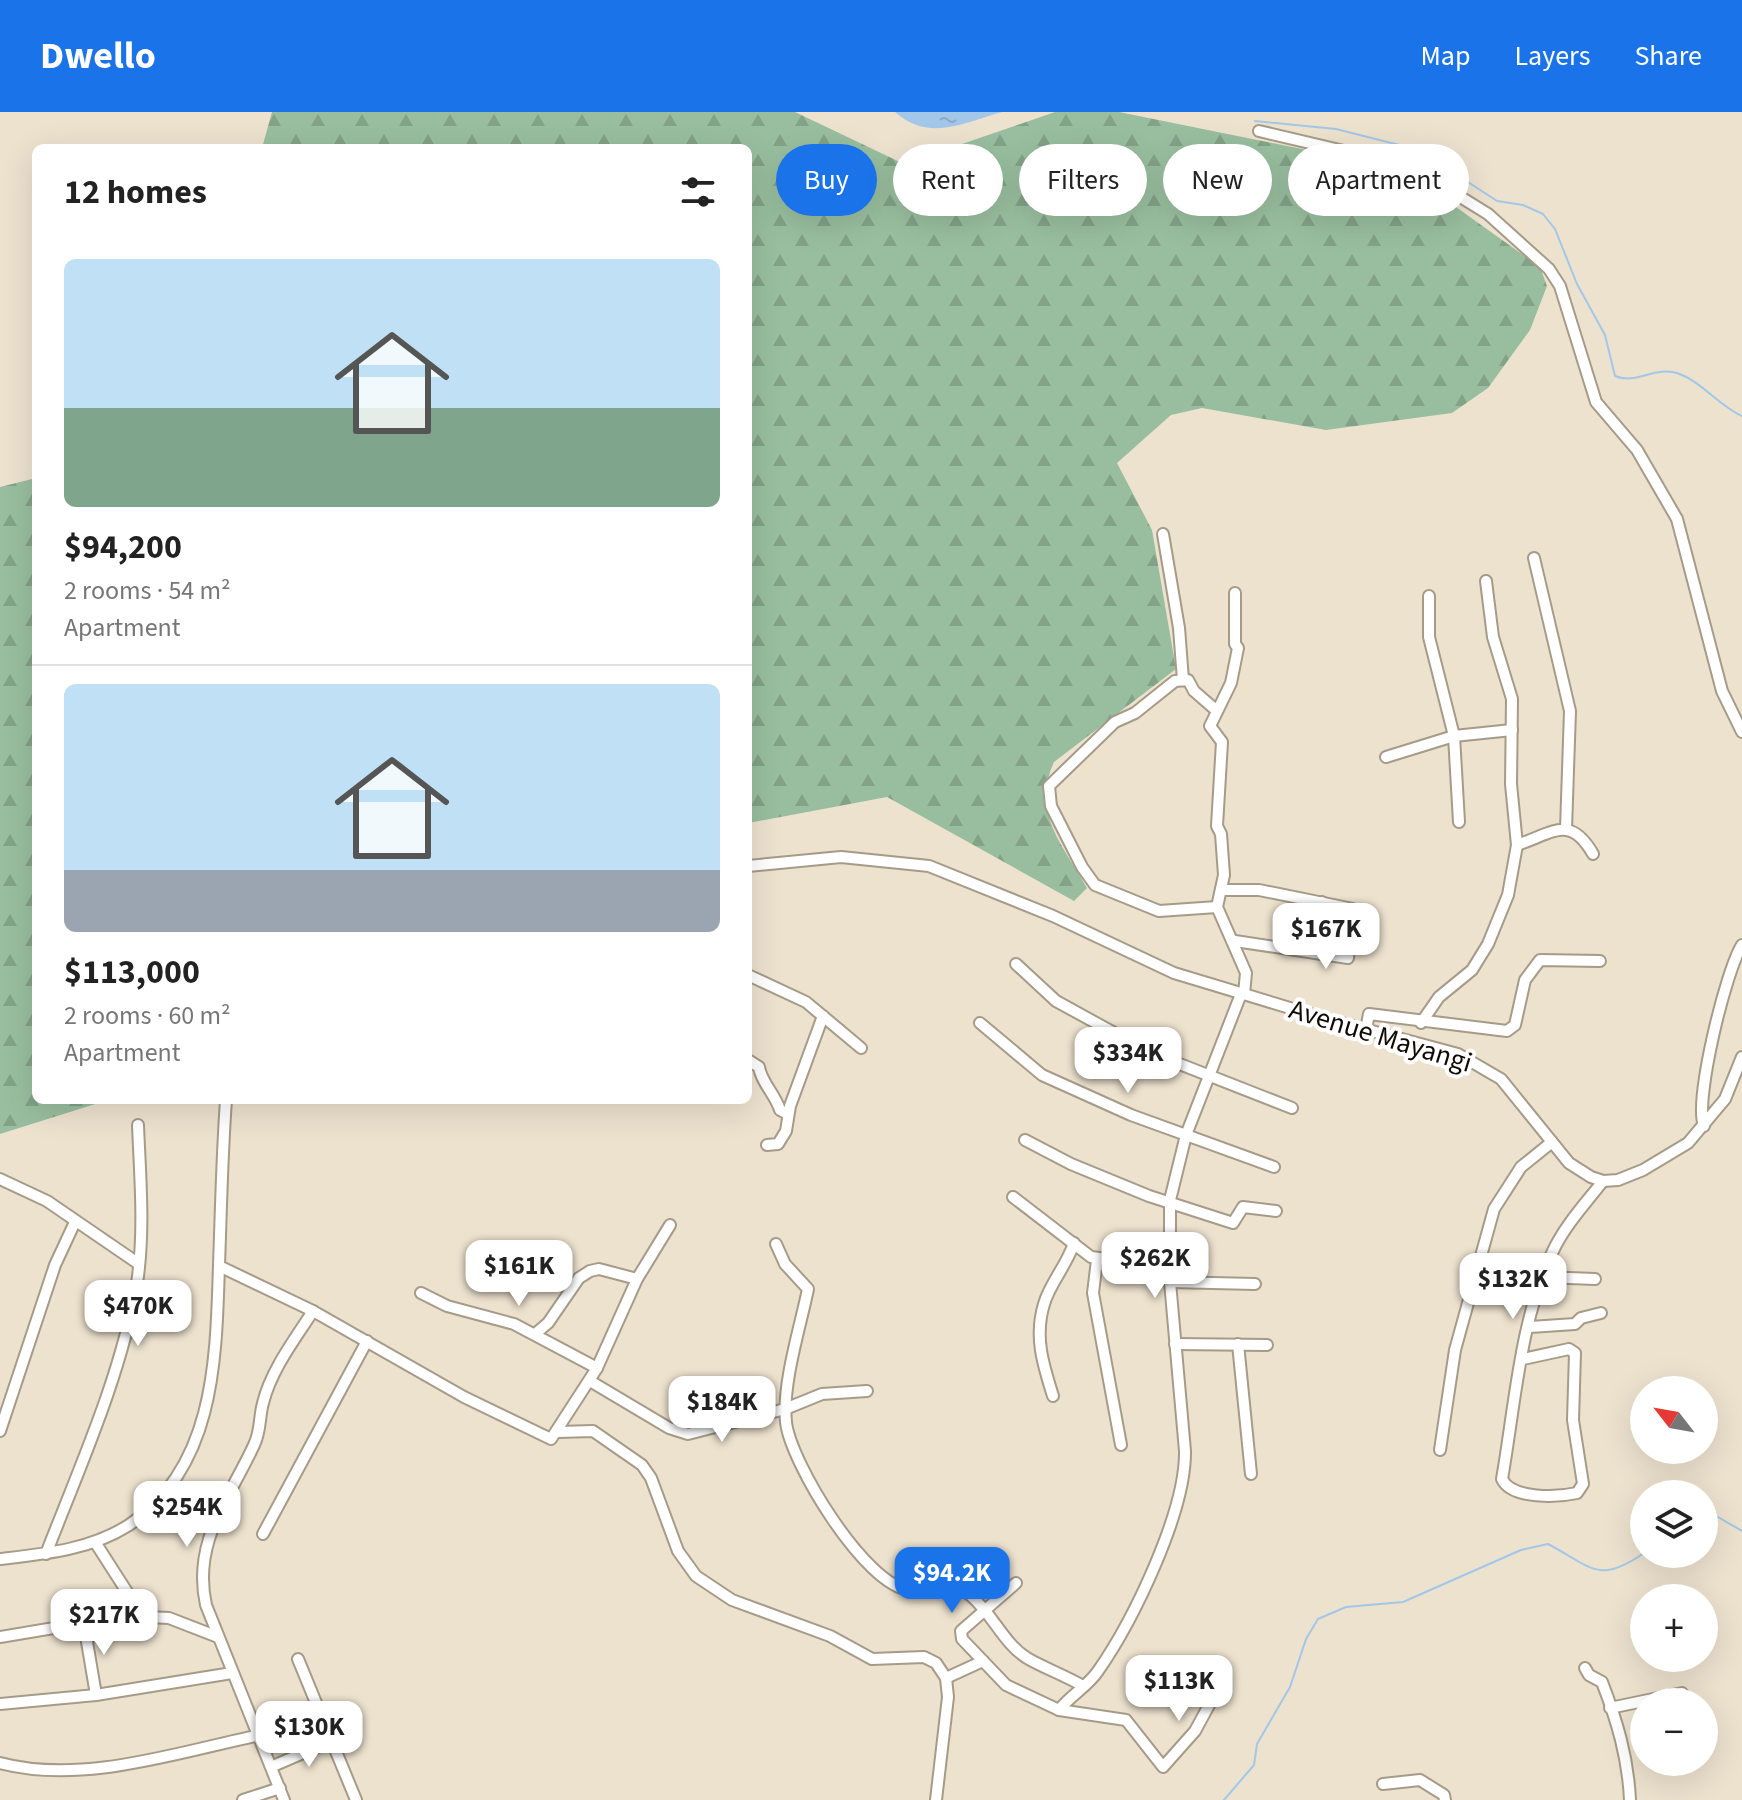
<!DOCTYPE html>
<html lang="en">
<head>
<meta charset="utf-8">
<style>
  body { margin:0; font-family:"Source Sans 3",sans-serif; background:#f2f2f2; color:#222; height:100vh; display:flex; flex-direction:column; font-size:30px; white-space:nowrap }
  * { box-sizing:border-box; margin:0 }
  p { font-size:26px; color:#767676 }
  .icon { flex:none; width:44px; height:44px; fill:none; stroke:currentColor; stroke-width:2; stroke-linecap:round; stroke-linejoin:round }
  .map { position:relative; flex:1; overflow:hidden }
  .side { position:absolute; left:32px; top:32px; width:720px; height:960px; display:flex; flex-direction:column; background:#fff; border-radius:12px; box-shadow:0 8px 32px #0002 }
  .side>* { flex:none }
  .guide { position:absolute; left:776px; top:32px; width:760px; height:72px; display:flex; gap:16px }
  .needle { width:52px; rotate:301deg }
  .controls { position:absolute; left:1630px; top:1264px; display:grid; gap:16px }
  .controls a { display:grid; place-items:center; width:88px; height:88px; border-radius:50%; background:#fff; box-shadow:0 8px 32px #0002; font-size:40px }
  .price { position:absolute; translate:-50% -68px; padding:0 18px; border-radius:16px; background:#fff; color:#222; font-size:26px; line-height:52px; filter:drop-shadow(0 2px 4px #0008) }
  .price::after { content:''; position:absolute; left:50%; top:48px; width:24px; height:18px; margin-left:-12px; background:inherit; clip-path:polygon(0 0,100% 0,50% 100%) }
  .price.active { background:#1a73e8; color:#fff }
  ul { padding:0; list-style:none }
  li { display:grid; align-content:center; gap:16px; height:424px; padding:0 32px }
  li+li { border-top:2px solid #e0e0e0 }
  li span { display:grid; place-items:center; height:248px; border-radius:12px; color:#555 }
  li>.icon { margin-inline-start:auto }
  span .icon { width:144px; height:144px; fill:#fffc; stroke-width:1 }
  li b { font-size:34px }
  h2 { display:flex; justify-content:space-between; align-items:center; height:96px; padding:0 32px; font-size:34px }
  .pill { padding:0 28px; border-radius:36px; background:#fff; box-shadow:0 8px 32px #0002; font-size:28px; line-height:72px }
  .pill.active { background:#1a73e8; color:#fff }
  header { display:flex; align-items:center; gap:48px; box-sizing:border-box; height:112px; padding:0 40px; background:#1a73e8; color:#fff }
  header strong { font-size:38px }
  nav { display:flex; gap:44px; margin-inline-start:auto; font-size:28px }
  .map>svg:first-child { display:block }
  .forest { fill:url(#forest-firs) }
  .water { fill:url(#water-ripples) }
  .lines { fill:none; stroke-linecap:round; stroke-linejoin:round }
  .stream { stroke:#a3c7e8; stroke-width:2 }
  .minor-casing { stroke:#a59b88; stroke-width:14 }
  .minor { stroke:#fff; stroke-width:10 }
  .labels { text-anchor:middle; stroke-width:8; stroke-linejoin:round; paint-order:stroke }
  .street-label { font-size:28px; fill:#0e0b05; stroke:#fff }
</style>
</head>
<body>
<header>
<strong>Dwello</strong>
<nav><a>Map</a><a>Layers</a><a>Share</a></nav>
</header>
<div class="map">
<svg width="1742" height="1688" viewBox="0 0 1742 1688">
  <defs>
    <pattern id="forest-firs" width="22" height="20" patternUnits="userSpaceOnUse" patternTransform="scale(2)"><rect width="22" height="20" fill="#99be9f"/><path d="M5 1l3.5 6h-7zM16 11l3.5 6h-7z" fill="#83a287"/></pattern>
    <pattern id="water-ripples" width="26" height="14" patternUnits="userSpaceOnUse" patternTransform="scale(2)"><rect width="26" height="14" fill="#a3c7e8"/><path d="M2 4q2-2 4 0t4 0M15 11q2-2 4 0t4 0" fill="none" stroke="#8baac6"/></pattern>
  </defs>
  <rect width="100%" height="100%" fill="#ede2ce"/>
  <!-- forest -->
  <g class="forest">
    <path d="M272 0H795L904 52 1055 0H1119L1307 38 1385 59 1428 75 1540 155 1547 174 1530 218 1488 276 1452 301 1326 318 1202 296 1171 303 1117 351 1152 418 1176 557 1054 650C1031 701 1063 733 1087 776L1074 789 887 685 748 711V36H262Z"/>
    <path d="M36 366V988H108L0 1022V375Z"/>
  </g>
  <!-- water -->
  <path class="water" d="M895 0H1002C964 11 928 30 895 0Z"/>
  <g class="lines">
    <!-- stream -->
    <g class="stream">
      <path d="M1255 9 1336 17 1419 38 1497 89 1523 93 1543 102 1555 117 1577 172 1605 223 1615 264C1636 273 1655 254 1677 261 1701 269 1719 294 1742 304"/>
      <path d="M1704 1403 1718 1405 1742 1419"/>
      <path d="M1224 1688 1254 1653 1257 1632 1290 1575 1306 1527 1318 1507 1346 1495 1403 1490 1521 1438 1548 1432C1592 1455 1598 1473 1644 1441"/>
    </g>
    <!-- minor casing -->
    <g class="minor-casing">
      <g id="minor">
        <path d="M1259 19 1412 55 1488 102 1549 157 1560 174 1596 290 1637 338 1677 407 1722 579 1742 620"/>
        <path d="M1163 422 1179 516 1183 568"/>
        <path d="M1534 446 1570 599 1566 717"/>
        <path d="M1235 481V532L1238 536 1231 571 1210 614 1222 630 1217 714 1221 722 1224 763 1217 795 1246 861 1244 882"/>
        <path d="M1429 484V525L1454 624 1512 618"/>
        <path d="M1217 599 1194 579 1188 568 1175 569 1135 601 1115 610 1049 674 1051 694 1082 755 1095 773 1159 799 1217 795"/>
        <path d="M1386 645 1454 624 1459 710"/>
        <path d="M1517 733C1553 721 1570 702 1593 742"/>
        <path d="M748 754 841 745 929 754 1053 804 1174 861 1323 906 1458 942 1501 967 1569 1051 1591 1065 1603 1069 1618 1068 1643 1058 1688 1031 1725 987 1742 945"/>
        <path d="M1221 778H1259L1353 797 1348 846 1235 829"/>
        <path d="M1310 838 1322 790"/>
        <path d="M1016 852 1056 889 1149 940 1292 996"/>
        <path d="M748 863 806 890 861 936"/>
        <path d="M980 911 1042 963 1131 1003 1274 1055"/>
        <path d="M1421 911 1439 885 1472 858 1488 832 1508 783 1517 733 1511 672 1512 587 1493 525 1486 469"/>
        <path d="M1366 917 1369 902 1507 919 1515 913 1525 868 1540 848 1600 849"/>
        <path d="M748 948 759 955C761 970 775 982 780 998L788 1002"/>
        <path d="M1704 1014C1694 988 1726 858 1742 833"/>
        <path d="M1025 1028 1071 1052 1149 1084 1233 1111 1243 1095 1276 1099"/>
        <path d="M767 1033 778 1032 786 1019 790 994 823 904"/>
        <path d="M0 1067 47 1089 139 1152"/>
        <path d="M1013 1085 1091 1145 1169 1154"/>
        <path d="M776 1132 785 1152 808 1177C800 1216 782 1272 786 1310 790 1350 866 1475 910 1478 917 1479 926 1471 932 1468 985 1472 993 1525 1027 1546 1042 1555 1066 1564 1083 1574"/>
        <path d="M1097 1148 1093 1181 1121 1333"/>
        <path d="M219 1154 313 1199 464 1285 551 1327 597 1256 637 1167 670 1113"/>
        <path d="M1542 1165 1595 1167"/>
        <path d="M1170 1170 1255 1172"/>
        <path d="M421 1181 447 1194 514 1212 597 1256"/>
        <path d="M1530 1215 1575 1212 1581 1206 1601 1201"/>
        <path d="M535 1222 548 1211 579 1166 590 1159 599 1157 637 1167"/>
        <path d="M1175 1232 1267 1233"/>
        <path d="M1238 1232 1251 1362"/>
        <path d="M1523 1247 1569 1237 1575 1241 1573 1308 1583 1372 1577 1381C1559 1385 1512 1388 1502 1367 1515 1293 1520 1207 1553 1139 1565 1113 1586 1091 1603 1069"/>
        <path d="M590 1269 669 1316 688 1322 785 1297 822 1282 867 1279"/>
        <path d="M1053 1284C1043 1252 1034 1225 1044 1192 1050 1171 1067 1153 1074 1131"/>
        <path d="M0 1319 55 1153 75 1110"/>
        <path d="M558 1320 593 1319 642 1353 651 1366 678 1439 696 1464 732 1488 830 1524 872 1547 924 1545 936 1551 946 1566 948 1585 936 1688"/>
        <path d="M1440 1338 1455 1238 1494 1097 1521 1055 1552 1030"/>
        <path d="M263 1422 367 1229"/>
        <path d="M46 1442C80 1354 121 1264 137 1171 145 1119 140 1065 138 1013"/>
        <path d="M0 1447C44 1442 90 1438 129 1413 216 1355 216 1245 219 1153 221 1098 222 1043 226 988"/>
        <path d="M1016 1471 961 1519 962 1527 1006 1573 1059 1598 1126 1608 1163 1655 1195 1619 1215 1582"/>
        <path d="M125 1504 169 1506 218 1525"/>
        <path d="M84 1512 96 1583"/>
        <path d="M0 1525 125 1504 131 1492 129 1483 95 1430"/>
        <path d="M298 1547 356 1688"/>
        <path d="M1585 1556 1589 1563 1602 1570C1617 1609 1628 1645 1630 1688"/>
        <path d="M946 1566 983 1549"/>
        <path d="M0 1592 96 1583 232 1561"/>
        <path d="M1610 1596 1682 1581"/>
        <path d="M1059 1598C1071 1583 1088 1574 1098 1559 1133 1509 1186 1400 1185 1339L1170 1170V1088L1186 1023 1241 882"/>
        <path d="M0 1651C83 1673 178 1640 260 1623"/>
        <path d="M273 1654 331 1629"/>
        <path d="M1383 1672 1420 1668 1444 1683 1445 1688"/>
        <path d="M243 1688 280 1676"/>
        <path d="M284 1688 206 1493C192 1430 229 1387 254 1333 261 1319 259 1305 263 1291 271 1258 295 1227 313 1199"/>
      </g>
    </g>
    <!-- minor -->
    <use href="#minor" class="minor"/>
  </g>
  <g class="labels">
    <!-- street labels -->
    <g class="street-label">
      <text transform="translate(1381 923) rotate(17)" y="10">Avenue Mayangi</text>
    </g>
  </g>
</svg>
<div class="controls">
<a><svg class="needle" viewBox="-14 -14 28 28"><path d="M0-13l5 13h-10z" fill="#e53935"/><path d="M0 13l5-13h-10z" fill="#767676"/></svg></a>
<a><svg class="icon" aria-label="layers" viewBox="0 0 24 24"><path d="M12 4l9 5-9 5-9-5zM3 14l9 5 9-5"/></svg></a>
<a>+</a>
<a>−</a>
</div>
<b class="price" style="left:1326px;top:859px">$167K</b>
<b class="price" style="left:1128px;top:983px">$334K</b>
<b class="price" style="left:1155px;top:1188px">$262K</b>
<b class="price" style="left:519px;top:1196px">$161K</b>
<b class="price" style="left:1513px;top:1209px">$132K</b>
<b class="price" style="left:138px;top:1236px">$470K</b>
<b class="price" style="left:722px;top:1332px">$184K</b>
<b class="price" style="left:187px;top:1437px">$254K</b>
<b class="price active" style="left:952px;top:1503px">$94.2K</b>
<b class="price" style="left:104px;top:1545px">$217K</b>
<b class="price" style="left:1179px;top:1611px">$113K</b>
<b class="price" style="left:309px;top:1657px">$130K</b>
<div class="guide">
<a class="pill active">Buy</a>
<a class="pill">Rent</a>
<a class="pill">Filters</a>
<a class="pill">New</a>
<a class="pill">Apartment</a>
</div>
<section class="side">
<h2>12 homes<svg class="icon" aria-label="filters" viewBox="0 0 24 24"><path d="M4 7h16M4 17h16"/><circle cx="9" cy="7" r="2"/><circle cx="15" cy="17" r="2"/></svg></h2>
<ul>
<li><span style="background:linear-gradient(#bfe0f5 60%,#7fa58c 0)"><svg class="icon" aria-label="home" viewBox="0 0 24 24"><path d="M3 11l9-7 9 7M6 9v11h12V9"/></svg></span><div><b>$94,200</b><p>2 rooms · 54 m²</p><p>Apartment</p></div></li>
<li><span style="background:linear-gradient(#bfe0f5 75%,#9aa5b1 0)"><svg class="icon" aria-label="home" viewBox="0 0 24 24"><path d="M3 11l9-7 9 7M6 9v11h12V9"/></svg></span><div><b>$113,000</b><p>2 rooms · 60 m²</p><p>Apartment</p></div></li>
</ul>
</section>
</div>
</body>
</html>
